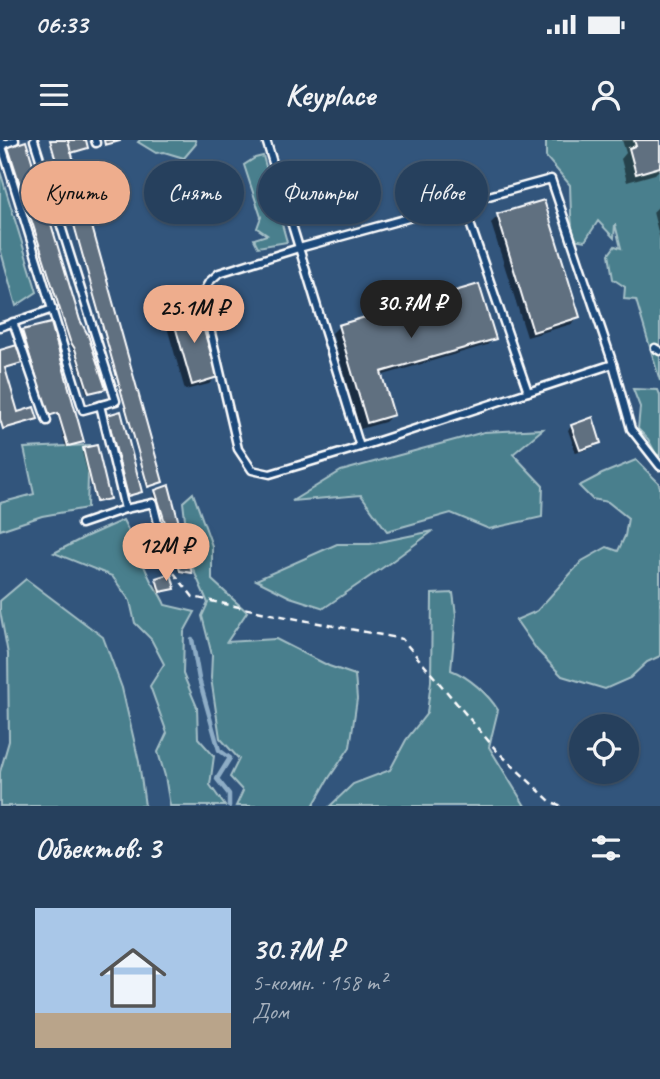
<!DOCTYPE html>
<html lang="ru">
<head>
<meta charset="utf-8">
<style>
  body { margin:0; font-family:Caveat,sans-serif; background:#2e4763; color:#f1f3f6; height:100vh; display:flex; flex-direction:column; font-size:26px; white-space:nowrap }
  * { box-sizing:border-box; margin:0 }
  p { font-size:23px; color:#a4afbc }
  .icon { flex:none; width:38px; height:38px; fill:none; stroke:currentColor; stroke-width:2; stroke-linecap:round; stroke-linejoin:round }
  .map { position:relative; height:666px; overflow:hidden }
  .sheet { display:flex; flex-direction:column; background:#26405d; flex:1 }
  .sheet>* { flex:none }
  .banner { position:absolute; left:21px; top:21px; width:620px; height:63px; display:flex; gap:14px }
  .controls { position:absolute; left:569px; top:574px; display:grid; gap:14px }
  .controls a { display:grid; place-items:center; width:70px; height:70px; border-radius:50%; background:#26405d; box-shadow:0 2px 5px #0004,0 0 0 2px #425972; font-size:35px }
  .price { position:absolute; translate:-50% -60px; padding:0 16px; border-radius:24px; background:#eead8d; color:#111; font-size:23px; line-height:46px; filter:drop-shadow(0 2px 4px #0008) }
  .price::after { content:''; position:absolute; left:50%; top:42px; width:21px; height:16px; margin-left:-10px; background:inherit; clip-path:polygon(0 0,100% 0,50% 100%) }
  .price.on { background:#222; color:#fff }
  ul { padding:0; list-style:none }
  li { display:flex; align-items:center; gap:21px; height:175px; padding:0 35px }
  li span { display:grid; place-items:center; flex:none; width:196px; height:140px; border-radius:0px; color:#555 }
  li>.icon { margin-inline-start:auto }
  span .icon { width:84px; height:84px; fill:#fffc; stroke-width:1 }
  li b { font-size:30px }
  h2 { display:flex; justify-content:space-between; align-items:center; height:84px; padding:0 35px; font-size:30px }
  .chip { padding:0 24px; border-radius:32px; background:#26405d; box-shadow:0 2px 5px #0004,0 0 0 2px #425972; font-size:24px; line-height:63px }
  .chip.on { background:#eead8d; color:#111 }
  .status { display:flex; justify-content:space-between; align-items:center; height:49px; padding:0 35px; background:#26405d; direction:ltr }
  .status svg { height:19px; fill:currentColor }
  header { display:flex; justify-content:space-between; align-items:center; height:91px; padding:0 35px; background:#26405d; font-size:32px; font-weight:700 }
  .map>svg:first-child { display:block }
  .green { fill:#4a7f8d; stroke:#a4bfc6; stroke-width:2 }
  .shadow { fill:#0007 }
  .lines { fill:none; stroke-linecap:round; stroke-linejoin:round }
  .stream { stroke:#8eadc6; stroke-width:4.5 }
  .building { fill:#606f80; stroke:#fff; stroke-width:2 }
  .lane-casing { stroke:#fff; stroke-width:11 }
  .path { stroke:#fff; stroke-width:2.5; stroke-dasharray:7 5; stroke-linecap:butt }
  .lane { stroke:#1f4a7a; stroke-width:6 }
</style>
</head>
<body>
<div class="status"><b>06:33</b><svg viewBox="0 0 49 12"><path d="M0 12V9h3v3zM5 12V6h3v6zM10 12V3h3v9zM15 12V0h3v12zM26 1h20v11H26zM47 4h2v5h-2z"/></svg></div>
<header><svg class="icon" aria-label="menu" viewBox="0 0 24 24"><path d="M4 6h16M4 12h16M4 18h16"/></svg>Keyplace<svg class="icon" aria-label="person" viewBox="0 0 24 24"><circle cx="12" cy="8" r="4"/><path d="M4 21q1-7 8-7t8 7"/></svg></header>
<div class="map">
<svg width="660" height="666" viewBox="0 0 660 666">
  <rect width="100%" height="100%" fill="#32557c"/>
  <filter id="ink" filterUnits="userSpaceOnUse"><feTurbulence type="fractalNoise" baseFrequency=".0143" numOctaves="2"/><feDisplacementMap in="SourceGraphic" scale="14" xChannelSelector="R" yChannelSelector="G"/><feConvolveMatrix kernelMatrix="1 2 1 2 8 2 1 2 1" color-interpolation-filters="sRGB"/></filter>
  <g filter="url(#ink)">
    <!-- green -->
    <g class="green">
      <path d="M140 0H195L196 4 184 18 164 12 156 13 138 2Z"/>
      <path d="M546 0H660V241L636 160 624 159 625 147 613 139 609 114 615 106 621 108 615 84 614 98 598 81 585 101 573 99 571 75 570 45 546 17Z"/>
      <path d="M263 16 287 102 258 107 254 99 267 95 257 88 261 77 244 25 255 18Z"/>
      <path d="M0 31 37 152 16 166 0 108Z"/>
      <path d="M633 249 658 250 660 255V316L656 314 648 299 638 289 640 267Z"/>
      <path d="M543 289 513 314 543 346 542 377 489 389 451 373 387 391 361 355 292 361 341 331 484 292Z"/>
      <path d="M89 305 87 368 42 376 0 390V363L34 354 24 308Z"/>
      <path d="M636 320 658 342 660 347V516L647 522 630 538 605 549 562 536 537 510 516 480 537 471 582 421 607 407 618 411 625 396 628 378 608 362 592 359 579 346 602 334Z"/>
      <path d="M193 353 212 406V440L247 472 227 502 276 499 329 526 355 535 357 559 350 607 329 638 313 666H236L243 651 230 637 239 619 220 598 211 538 212 515 202 476 208 463 190 422 183 362Z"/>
      <path d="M123 380C134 400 141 421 151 441 156 449 161 455 165 465L195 472 184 492 183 534 197 567 198 598 214 616 210 645 225 666H170L165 636 158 612 167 593 150 546 164 524 151 499 135 483 130 461 112 436 54 413 85 397Z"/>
      <path d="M433 391 391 422 324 468 290 457 256 440 337 404H370Z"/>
      <path d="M26 439 103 497 122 548 139 622 145 666H0V632L9 601 8 514 0 471V461Z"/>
      <path d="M453 453 456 475 451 530C469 537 488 554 498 570L489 607 525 666H330L353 644 390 630 406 600 427 573 431 541 432 454Z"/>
    </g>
    <!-- shadow -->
    <g class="shadow">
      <path d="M49 0H84L86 8 85 10 69 13 161 342 147 348Z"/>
      <path d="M622 0H660V29L655 34 627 42 621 19 626 13Z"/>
      <path d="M9 9 79 180 102 250 87 254 74 211 69 203 8 10Z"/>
      <path d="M660 65V100L653 72Z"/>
      <path d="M498 76 578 177 572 184 527 197 491 83Z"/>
      <path d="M172 173 216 237 209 244 185 250 165 180Z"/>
      <path d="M339 186 494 198 487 205 380 236 392 275 385 282 360 289 332 193Z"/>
      <path d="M23 192 82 301 80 303 66 307 57 274 47 277 21 193Z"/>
      <path d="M108 277 140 351 139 353 127 356 106 278Z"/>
      <path d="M572 286 599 303 594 307 576 313 568 290Z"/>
      <path d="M84 310 108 359 106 360 95 363 82 312Z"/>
      <path d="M156 352 190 433 188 434 178 432 154 354Z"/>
      <path d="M170 435 173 448 158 453 155 442Z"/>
    </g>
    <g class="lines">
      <!-- stream -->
      <path class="stream" d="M192 499 199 539 219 610 230 618 217 639 229 654V666"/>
    </g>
    <!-- building -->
    <g class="building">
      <path d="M50 0H68L163 342 148 347Z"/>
      <path d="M68 0H86L88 8 71 13Z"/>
      <path d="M104 0H120V1L105 5Z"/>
      <path d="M634 0H660V27L636 34 629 8 636 6Z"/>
      <path d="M26 1 80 180 88 195 106 249 89 253 75 209 70 201 8 7Z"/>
      <path d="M544 60 580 177 533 192 497 74Z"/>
      <path d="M479 144 496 199 381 232 394 275 367 283 338 185Z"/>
      <path d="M196 164 218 237 192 245 171 172Z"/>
      <path d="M51 183 84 302 68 306 58 273 48 276 22 190Z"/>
      <path d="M17 205 22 223 5 228 18 272 34 267 38 279 3 289 0 279V210Z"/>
      <path d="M121 271 142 352 128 356 107 275Z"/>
      <path d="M593 277 601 303 580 310 571 285Z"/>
      <path d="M97 305 110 359 96 362 83 308Z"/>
      <path d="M169 345 192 433 180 431 155 350Z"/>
      <path d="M171 433 175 449 160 452 156 438Z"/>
    </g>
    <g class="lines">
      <!-- lane casing -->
      <g class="lane-casing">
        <g id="lane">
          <path d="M0 0 83 270 116 261 34 0"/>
          <path d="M95 0 96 3"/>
          <path d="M266 0 360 307"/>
          <path d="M2 5 15 0"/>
          <path d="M463 63 528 252 360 307 270 334 252 330 238 309 202 154 209 142 219 133 299 108Z"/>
          <path d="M463 63 551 39 613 224 528 252"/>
          <path d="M13 182 47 281"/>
          <path d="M0 187 53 169"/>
          <path d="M655 208 660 211"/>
          <path d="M613 224 631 289 660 326"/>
          <path d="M100 265 125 369 153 363 168 424"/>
          <path d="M81 384 125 369"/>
        </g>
      </g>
      <!-- path -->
      <path class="path" d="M174 433 193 457 271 474 402 499 497 611 551 662 562 666"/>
      <!-- lane -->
      <use href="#lane" class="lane"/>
    </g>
  </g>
</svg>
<div class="controls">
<a><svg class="icon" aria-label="locate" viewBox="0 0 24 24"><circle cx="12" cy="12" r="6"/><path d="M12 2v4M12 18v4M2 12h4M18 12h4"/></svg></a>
</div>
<b class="price on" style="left:411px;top:200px">30.7M ₽</b>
<b class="price" style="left:194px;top:205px">25.1M ₽</b>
<b class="price" style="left:166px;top:443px">12M ₽</b>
<div class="banner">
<a class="chip on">Купить</a>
<a class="chip">Снять</a>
<a class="chip">Фильтры</a>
<a class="chip">Новое</a>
</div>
</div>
<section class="sheet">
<h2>Объектов: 3<svg class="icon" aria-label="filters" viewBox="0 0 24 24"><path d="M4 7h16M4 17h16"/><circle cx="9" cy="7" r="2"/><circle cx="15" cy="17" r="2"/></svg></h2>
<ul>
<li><span style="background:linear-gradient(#a9c7e8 75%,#b9a48a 0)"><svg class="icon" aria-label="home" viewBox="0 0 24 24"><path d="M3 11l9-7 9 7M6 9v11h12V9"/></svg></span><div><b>30.7M ₽</b><p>5-комн. · 158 m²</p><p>Дом</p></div></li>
</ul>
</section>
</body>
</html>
